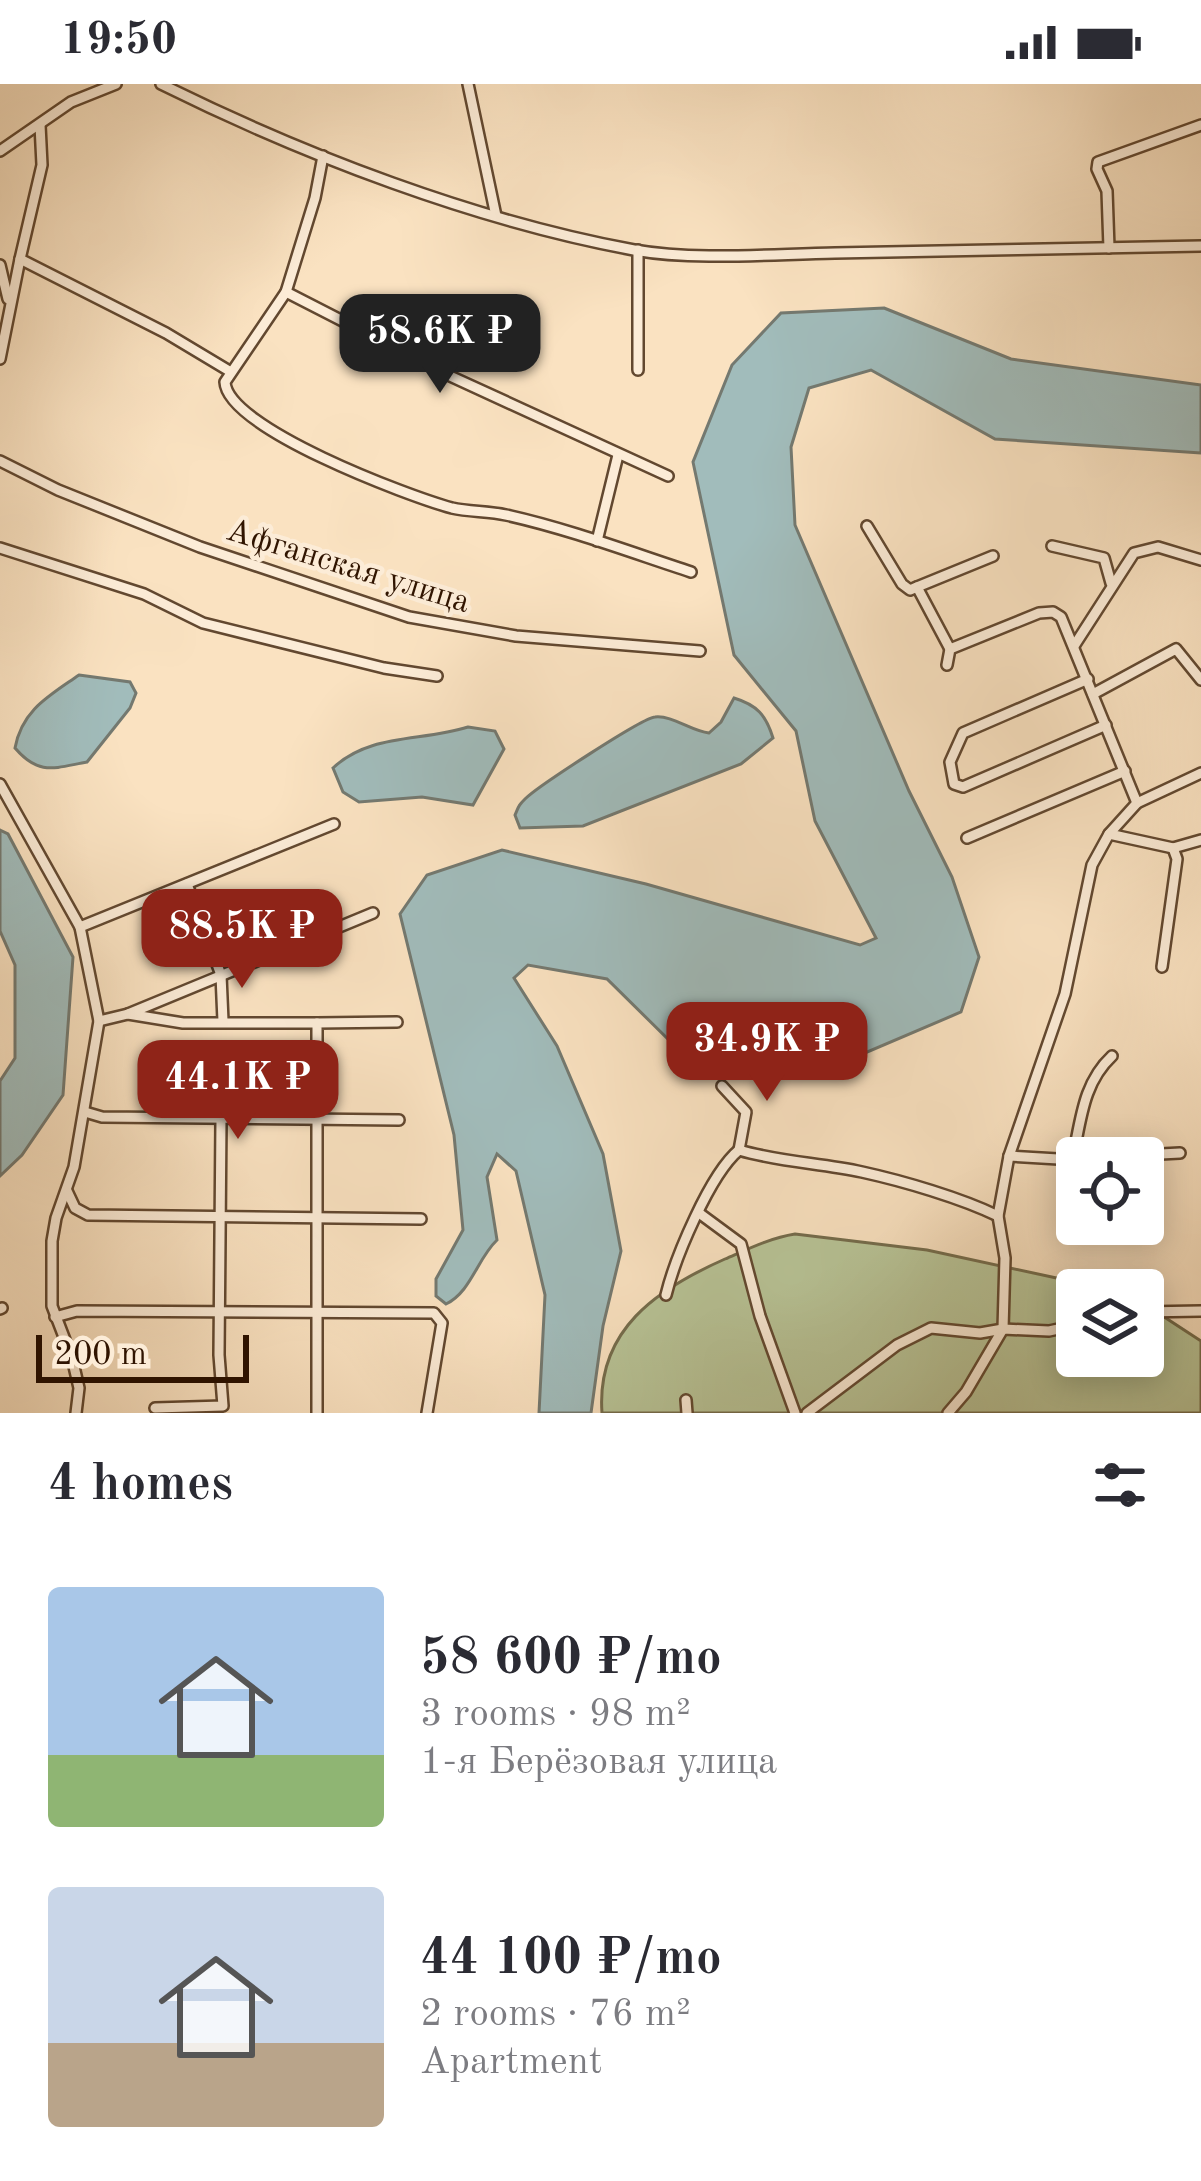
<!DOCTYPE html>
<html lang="en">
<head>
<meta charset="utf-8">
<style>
  body { margin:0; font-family:"Old Standard TT",serif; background:#f2f2f3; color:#2b2b33; height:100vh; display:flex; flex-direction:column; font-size:45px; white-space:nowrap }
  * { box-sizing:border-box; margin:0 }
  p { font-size:39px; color:#7c7c81 }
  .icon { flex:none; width:66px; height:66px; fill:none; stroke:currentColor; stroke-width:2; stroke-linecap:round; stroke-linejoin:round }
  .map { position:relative; height:1329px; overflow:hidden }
  .side { display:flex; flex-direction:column; background:#fff; flex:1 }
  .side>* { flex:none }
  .fabs { position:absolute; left:1056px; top:1053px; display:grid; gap:24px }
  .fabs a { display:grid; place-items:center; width:108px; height:108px; border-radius:12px; background:#fff; box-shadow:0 6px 30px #0003; font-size:60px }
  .scale { position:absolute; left:36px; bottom:30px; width:213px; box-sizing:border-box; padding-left:12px; border:6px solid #301400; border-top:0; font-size:33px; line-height:42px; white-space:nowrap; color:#301400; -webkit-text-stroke:9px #fcecd7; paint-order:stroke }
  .price { position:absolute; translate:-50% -102px; padding:0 27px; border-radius:24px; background:#8f2418; color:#fff; font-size:39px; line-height:78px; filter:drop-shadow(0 3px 6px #0008) }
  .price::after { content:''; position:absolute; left:50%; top:72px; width:36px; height:27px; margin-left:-18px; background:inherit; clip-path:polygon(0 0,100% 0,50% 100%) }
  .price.current { background:#222; color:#fff }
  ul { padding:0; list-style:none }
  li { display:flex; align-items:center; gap:36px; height:300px; padding:0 48px }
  li span { display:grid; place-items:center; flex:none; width:336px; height:240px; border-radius:12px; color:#555 }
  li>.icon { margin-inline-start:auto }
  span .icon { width:144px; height:144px; fill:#fffc; stroke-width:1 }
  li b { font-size:51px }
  h2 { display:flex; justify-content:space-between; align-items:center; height:144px; padding:0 48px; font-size:51px }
  .status { display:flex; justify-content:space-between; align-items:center; height:84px; padding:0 60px; background:#fff; direction:ltr }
  .status svg { height:33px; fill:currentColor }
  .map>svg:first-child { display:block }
  .green { fill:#b8c497; stroke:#746c4c; stroke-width:3 }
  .water { fill:#a1bcbb; stroke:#747970; stroke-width:3 }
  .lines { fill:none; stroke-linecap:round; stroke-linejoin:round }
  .minor-casing { stroke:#624830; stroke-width:14 }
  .minor { stroke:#fcecd7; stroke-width:9 }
  .labels { text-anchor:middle; stroke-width:9; stroke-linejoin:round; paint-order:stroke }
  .street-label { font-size:33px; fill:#301400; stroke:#fcecd7 }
</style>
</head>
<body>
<div class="status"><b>19:50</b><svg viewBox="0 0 49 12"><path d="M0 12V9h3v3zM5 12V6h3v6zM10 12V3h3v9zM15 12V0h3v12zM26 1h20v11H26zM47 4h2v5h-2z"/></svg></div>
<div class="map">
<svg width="1201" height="1329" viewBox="0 0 1201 1329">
  <rect width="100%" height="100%" fill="#fae2c1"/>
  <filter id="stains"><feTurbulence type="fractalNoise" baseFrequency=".00167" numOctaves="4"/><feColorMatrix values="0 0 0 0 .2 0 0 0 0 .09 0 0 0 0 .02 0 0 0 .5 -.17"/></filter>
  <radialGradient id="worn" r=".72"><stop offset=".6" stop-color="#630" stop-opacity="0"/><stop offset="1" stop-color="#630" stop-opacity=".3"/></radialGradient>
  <!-- green -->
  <path class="green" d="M795 1150 927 1166 1098 1203 1103 1206H1077V1272H1143V1225L1155 1227 1201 1257V1329H602C596 1246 657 1205 725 1175 748 1165 770 1154 795 1150Z"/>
  <!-- water -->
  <g class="water">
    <path d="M884 224 1011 275 1201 301V369L995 355 871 286 809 304 791 363 795 441 909 707 952 793 979 873 961 928 865 969 674 961 607 895 528 881 514 894 557 962 603 1070 621 1167 603 1242 591 1329H539L545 1211 516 1087 497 1070 487 1093 497 1156C477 1175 471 1208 446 1220L436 1212V1195L463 1146 454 1051 400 830 427 791 502 766 646 800 860 861 876 854 815 737 796 647 734 571 693 378 732 281 781 229Z"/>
    <path d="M79 591 130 598 136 609 130 624 87 678C54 684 39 692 15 664 22 626 49 612 79 591Z"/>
    <path d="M734 614C757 621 766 631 773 654L741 680 583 742 520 744 515 731C519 722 518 722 525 715 537 703 642 634 655 633 672 631 691 647 709 649L721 638Z"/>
    <path d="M468 643 495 647 504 665 473 721 422 713 359 718 343 708 333 684C370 649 421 658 468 643Z"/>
    <path d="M0 746 8 750 73 873 63 1011 22 1071 0 1092V997L15 974V881L0 847Z"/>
  </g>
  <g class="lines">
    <!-- minor casing -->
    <g class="minor-casing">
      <g id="minor">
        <path d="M161 0C304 71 476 137 634 166 696 177 772 170 835 169 957 167 1079 164 1201 162"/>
        <path d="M468 0 496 132"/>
        <path d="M40 41 42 81 20 175 166 249 231 288"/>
        <path d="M0 67 71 18 116 0"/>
        <path d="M323 72 315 114 286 208 225 298C227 344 408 412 452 424 469 428 488 427 506 431 569 445 630 468 691 488"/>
        <path d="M1109 164 1107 107 1097 85 1098 78 1201 41"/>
        <path d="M0 181 8 215"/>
        <path d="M286 208 450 292 668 392"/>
        <path d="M0 275 20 175"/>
        <path d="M638 286V166"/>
        <path d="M0 377 58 406 200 463 409 533 516 552 700 567"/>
        <path d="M867 442 902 500 910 506 917 503"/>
        <path d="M597 457 618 371"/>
        <path d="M1052 462 1104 474 1111 499"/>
        <path d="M0 464 144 510 203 539 384 584 437 592"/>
        <path d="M1074 562 1134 469 1158 463 1201 476"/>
        <path d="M950 565 917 503 993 472"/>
        <path d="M947 581 950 565 1039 529 1053 528 1061 533 1137 719"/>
        <path d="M1088 595 963 649 950 678 954 700 963 703 1106 641"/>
        <path d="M1093 610 1176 565 1201 596"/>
        <path d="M0 700 80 843 99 937 74 1083 56 1134 52 1157V1222L72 1274 79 1304 76 1329"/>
        <path d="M1109 750 1173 764 1201 756"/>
        <path d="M967 754 1125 687"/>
        <path d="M187 800 221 891 223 937"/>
        <path d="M80 843 334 740"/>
        <path d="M1162 883 1177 775 1173 764"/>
        <path d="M128 930 183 939H317"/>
        <path d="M99 937 128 930 373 829"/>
        <path d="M722 1002 746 1028 739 1066"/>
        <path d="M85 1028 102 1033 399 1036"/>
        <path d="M1009 1072 1075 1076"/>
        <path d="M1085 1074 1180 1069"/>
        <path d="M1072 1077C1081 1038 1082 1000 1112 972"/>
        <path d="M67 1107 75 1124 88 1131 421 1135"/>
        <path d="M699 1129 741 1160 760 1232 795 1329"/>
        <path d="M666 1211C675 1174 710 1090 739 1066 779 1078 821 1079 862 1088 903 1097 961 1114 998 1132"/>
        <path d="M0 1225 2 1224"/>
        <path d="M1143 1228 1201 1227"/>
        <path d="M55 1233 77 1227 434 1229 442 1239 427 1329"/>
        <path d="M686 1316 687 1329"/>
        <path d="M155 1324 223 1322 219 1271 221 1035"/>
        <path d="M317 1329V939L397 938"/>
        <path d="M807 1329 897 1261 931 1244 980 1249 1003 1245 1049 1247 1077 1241"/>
        <path d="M948 1329 966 1308 1003 1245 1005 1174 998 1132 1009 1072 1065 910 1092 781 1109 750 1137 719 1201 689"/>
      </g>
    </g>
    <!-- minor -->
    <use href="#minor" class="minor"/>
  </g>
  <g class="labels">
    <!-- street labels -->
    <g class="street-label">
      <text transform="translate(349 480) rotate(17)" y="12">Афганская улица</text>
    </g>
  </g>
  <rect width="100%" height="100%" filter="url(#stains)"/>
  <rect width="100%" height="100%" fill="url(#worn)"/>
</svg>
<div class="fabs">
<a><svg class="icon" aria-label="locate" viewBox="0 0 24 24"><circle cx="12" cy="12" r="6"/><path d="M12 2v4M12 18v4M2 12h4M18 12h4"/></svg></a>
<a><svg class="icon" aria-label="layers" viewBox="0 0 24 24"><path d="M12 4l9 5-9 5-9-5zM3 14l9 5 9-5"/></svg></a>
</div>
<div class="scale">200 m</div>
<b class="price current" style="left:440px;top:312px">58.6K ₽</b>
<b class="price" style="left:242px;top:907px">88.5K ₽</b>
<b class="price" style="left:767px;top:1020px">34.9K ₽</b>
<b class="price" style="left:238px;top:1058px">44.1K ₽</b>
</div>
<section class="side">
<h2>4 homes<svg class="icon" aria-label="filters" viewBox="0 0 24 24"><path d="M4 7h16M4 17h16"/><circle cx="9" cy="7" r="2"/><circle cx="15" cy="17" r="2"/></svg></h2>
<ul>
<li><span style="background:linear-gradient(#a9c7e8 70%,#8fb573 0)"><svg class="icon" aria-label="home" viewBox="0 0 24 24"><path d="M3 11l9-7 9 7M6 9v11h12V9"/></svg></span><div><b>58 600 ₽/mo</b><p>3 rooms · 98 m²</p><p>1-я Берёзовая улица</p></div></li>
<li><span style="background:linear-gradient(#c9d6e8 65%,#b9a48a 0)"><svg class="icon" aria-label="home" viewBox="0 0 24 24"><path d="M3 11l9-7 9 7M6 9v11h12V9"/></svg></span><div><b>44 100 ₽/mo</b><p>2 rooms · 76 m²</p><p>Apartment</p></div></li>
</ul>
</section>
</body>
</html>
